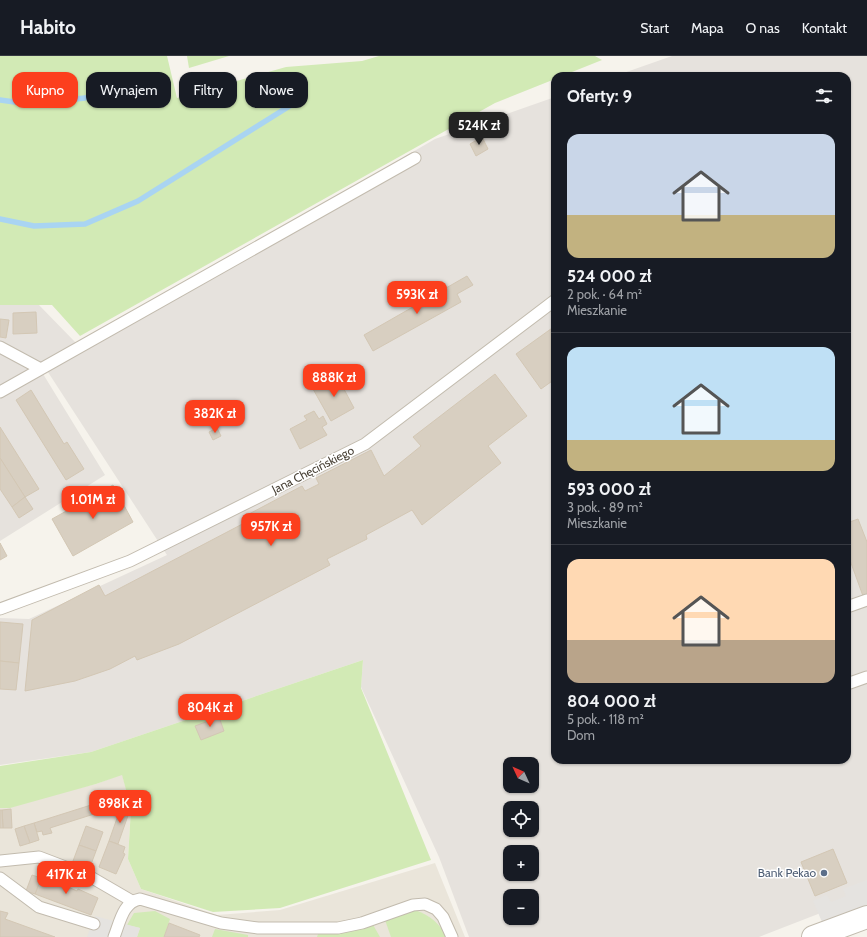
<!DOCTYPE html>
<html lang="pl">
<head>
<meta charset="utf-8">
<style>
  body { margin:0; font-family:Cabin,sans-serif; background:#20242c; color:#f1f3f6; height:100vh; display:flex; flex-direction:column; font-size:15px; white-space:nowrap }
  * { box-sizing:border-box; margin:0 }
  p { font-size:13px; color:#9ea1a6 }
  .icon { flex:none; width:22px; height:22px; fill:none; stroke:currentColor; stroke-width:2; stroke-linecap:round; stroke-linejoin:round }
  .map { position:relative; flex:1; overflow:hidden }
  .drawer { position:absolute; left:551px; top:16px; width:300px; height:692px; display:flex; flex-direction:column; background:#171b24; border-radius:12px; box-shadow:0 1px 3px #0004 }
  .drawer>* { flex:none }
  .guide { position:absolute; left:12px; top:16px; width:380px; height:36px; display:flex; gap:8px }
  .needle { width:26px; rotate:314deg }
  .buttons { position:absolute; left:503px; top:701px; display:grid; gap:8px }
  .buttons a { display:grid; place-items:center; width:36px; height:36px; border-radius:8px; background:#171b24; box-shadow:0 1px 3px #0004; font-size:20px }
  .price { position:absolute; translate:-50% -34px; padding:0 9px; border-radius:8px; background:#fc3f1d; color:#fff; font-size:13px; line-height:26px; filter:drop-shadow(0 1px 2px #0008) }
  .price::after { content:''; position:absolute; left:50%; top:24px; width:12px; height:9px; margin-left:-6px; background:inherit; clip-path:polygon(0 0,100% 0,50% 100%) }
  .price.selected { background:#222; color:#fff }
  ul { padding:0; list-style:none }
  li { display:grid; align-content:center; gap:8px; height:212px; padding:0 16px }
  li+li { border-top:1px solid #363941 }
  li span { display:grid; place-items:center; height:124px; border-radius:12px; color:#555 }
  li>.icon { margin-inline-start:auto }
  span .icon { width:72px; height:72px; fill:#fffc; stroke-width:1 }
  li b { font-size:17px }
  h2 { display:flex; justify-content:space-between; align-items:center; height:48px; padding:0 16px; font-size:17px }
  .tag { padding:0 14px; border-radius:12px; background:#171b24; box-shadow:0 1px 3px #0004; font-size:14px; line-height:36px }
  .tag.selected { background:#fc3f1d; color:#fff }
  header { display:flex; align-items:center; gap:24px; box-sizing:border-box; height:56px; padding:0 20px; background:#171b24; border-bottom:1px solid #363941 }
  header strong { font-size:19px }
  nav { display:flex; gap:22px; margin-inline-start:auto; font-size:14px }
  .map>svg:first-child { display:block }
  .residential { fill:#eae5da }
  .industrial { fill:#e6e2dd; fill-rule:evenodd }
  .green { fill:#d2eab5 }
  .parking { fill:#e5e3e0 }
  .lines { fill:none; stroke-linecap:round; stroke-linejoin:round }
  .stream { stroke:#a9d4f2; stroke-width:5.5 }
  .building { fill:#d8cfc1; stroke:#d3c7b4 }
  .service-casing { stroke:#c2bbae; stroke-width:13 }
  .tertiary-casing { stroke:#c2bbae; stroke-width:24 }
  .service { stroke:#fff; stroke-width:11 }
  .tertiary { stroke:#fff; stroke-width:22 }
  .service-dot { fill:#5c6f8a; stroke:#fff; stroke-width:1.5 }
  .labels { text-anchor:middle; stroke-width:3; stroke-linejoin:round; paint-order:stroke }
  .street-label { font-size:12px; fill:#4b4439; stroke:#fff }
  .service-label { font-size:12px; fill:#4e5e75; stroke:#fff; text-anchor:end }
</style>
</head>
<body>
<header>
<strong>Habito</strong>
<nav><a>Start</a><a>Mapa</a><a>O nas</a><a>Kontakt</a></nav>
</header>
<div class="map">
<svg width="867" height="881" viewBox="0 0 867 881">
  <rect width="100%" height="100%" fill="#f6f3ec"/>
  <!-- residential -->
  <path class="residential" d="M122 718 131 751 128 803 141 833 217 859 280 854 435 807 465 881H0V751L96 728Z"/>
  <!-- industrial -->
  <path class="industrial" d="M672 0H867V839L759 881H469L439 801 361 631 363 604 91 696 0 709V562L29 563 167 499 44 310 40 313 105 419 0 485V244L38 248 76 287 47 308 435 83 555 41V704H847V20H615ZM510 708H532V730H510ZM510 752H532V774H510ZM510 796H532V818H510ZM510 840H532V862H510Z"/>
  <!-- green -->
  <g class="green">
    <path d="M0 0H167L177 42 286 11 362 5 379 0H595L602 4 562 20H555V23L495 47 80 280 52 249H0Z"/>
    <path d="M187 0H229L189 12Z"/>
    <path d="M363 604 361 632 431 804 280 852 213 856 141 833 128 803 131 752 122 719 96 728 10 752H0V710L91 696Z"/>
    <path d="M415 854C431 860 439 867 447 881H391L385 864Z"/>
    <path d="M155 855 170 863 164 881H137L140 872 127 869 134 857Z"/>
    <path d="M372 867 380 881H317L318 878 331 877Z"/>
    <path d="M215 873 248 879V881H212Z"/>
  </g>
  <!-- parking -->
  <g class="parking">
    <path d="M867 824V849L822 866 813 845 827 839 831 846 846 840 843 833Z"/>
    <path d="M95 860 140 872 137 881H87Z"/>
  </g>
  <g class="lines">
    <!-- stream -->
    <g class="stream">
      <path d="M0 44 29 48 85 42 148 22"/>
      <path d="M0 163 34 170 85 168 138 145 304 41"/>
    </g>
  </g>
  <!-- building -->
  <g class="building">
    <path d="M482 81 488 93 476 100 470 88Z"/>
    <path d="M467 220 473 229 457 238 461 246 373 295 364 279Z"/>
    <path d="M36 256 37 277 13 278V257Z"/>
    <path d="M0 263 9 264 6 282 0 281Z"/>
    <path d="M555 270V323L541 333 516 298Z"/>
    <path d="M495 318 527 360 488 390 501 407 422 469 412 454 366 479 367 483 327 503 330 509 179 588 137 604 135 600 110 613 75 625 25 635 32 564 99 529 105 540 252 463 249 458 302 430 305 435 319 428 316 422 371 394 384 420 421 390 413 381Z"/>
    <path d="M337 320 354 352 331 365 313 333Z"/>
    <path d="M31 334 64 388 67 386 84 413 66 424 16 344Z"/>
    <path d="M314 355 319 363 323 360 327 368 322 371 327 379 300 393 290 373 307 364 304 360Z"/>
    <path d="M0 371 39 433 25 441 0 402Z"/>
    <path d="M217 372 221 380 213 384 209 376Z"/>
    <path d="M0 402 25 441 12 451 0 433Z"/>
    <path d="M113 429 133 466 73 500 52 463Z"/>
    <path d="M25 441 33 453 19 462 12 451Z"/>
    <path d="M858 463 867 486V551L847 496V467Z"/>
    <path d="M0 487 7 500 0 504Z"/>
    <path d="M0 566 23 568 19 607 0 605Z"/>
    <path d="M0 605 19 607 16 634 0 633Z"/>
    <path d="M219 661 224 675 201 684 195 670Z"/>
    <path d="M110 743 113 752 50 772 52 777 43 779 42 775 37 776 34 767Z"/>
    <path d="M122 748 131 751 118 788 109 785Z"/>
    <path d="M11 753 12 772H3L2 754Z"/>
    <path d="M0 754H2L3 772H0Z"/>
    <path d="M34 767 39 784 30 787 24 770Z"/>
    <path d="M24 770 30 787 20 790 15 773Z"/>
    <path d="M86 770 103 776 96 795 79 789Z"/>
    <path d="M109 785 125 791 123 797 125 798 116 818 99 811Z"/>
    <path d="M79 789 96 795 90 811 73 805Z"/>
    <path d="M833 793 847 827 815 840 801 806Z"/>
    <path d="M43 817 60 825V829L61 826 69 829 68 831 77 835 78 833 98 842 91 859 35 838Z"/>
    <path d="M32 819 41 822 35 838 26 835Z"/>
    <path d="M0 855 8 857 5 863 55 881H0Z"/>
    <path d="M169 867 200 879 199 881H164Z"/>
  </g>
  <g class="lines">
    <!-- service casing -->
    <g class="service-casing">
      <g id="service">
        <path d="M0 291 39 312"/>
        <path d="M0 336 415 102"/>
        <path d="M847 551 867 544"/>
        <path d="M0 553 130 505 365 388 554 245"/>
        <path d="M847 628 867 621"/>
        <path d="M0 805 39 801 89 820 132 845"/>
        <path d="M0 822 39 851 94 868"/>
        <path d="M114 881C120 866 123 846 140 843L221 867 258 872H338L362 867 413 849 425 848 436 853 443 861 452 881"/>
      </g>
    </g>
    <!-- tertiary casing -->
    <g class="tertiary-casing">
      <path id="tertiary" d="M813 881 867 861"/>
    </g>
    <!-- service -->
    <use href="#service" class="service"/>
    <!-- tertiary -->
    <use href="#tertiary" class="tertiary"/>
  </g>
  <!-- markers -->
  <circle class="service-dot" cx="824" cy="817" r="4"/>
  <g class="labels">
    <!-- street labels -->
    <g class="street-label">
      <text transform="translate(313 414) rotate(-27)" y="4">Jana Chęcińskiego</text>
    </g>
    <!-- service labels -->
    <g class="service-label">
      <text x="816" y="821">Bank Pekao</text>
    </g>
  </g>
</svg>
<div class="buttons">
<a><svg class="needle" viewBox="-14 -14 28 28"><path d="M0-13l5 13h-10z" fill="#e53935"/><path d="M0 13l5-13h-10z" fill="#9ea1a6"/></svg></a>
<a><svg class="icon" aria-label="locate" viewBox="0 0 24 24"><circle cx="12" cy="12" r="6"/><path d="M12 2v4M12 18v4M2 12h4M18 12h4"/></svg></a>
<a>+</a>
<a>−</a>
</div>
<b class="price selected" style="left:479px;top:90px">524K zł</b>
<b class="price" style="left:417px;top:259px">593K zł</b>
<b class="price" style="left:334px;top:342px">888K zł</b>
<b class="price" style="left:215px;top:378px">382K zł</b>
<b class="price" style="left:93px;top:464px">1.01M zł</b>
<b class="price" style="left:271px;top:491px">957K zł</b>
<b class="price" style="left:210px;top:672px">804K zł</b>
<b class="price" style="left:120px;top:768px">898K zł</b>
<b class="price" style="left:66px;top:839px">417K zł</b>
<div class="guide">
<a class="tag selected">Kupno</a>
<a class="tag">Wynajem</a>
<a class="tag">Filtry</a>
<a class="tag">Nowe</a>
</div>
<section class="drawer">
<h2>Oferty: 9<svg class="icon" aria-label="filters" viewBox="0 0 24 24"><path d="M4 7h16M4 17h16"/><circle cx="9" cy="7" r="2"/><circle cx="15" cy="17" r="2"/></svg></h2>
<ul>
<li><span style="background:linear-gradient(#c9d6e8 65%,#c2b280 0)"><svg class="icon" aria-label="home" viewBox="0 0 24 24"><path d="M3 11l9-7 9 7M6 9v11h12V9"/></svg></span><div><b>524 000 zł</b><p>2 pok. · 64 m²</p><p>Mieszkanie</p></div></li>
<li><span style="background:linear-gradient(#bfe0f5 75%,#c2b280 0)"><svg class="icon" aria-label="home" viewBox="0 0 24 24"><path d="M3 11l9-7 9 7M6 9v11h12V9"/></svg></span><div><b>593 000 zł</b><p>3 pok. · 89 m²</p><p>Mieszkanie</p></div></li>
<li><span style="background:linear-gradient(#ffd9b3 65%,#b9a48a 0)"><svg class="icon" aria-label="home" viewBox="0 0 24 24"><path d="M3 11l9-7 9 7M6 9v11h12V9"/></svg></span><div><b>804 000 zł</b><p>5 pok. · 118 m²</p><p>Dom</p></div></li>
</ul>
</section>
</div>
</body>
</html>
